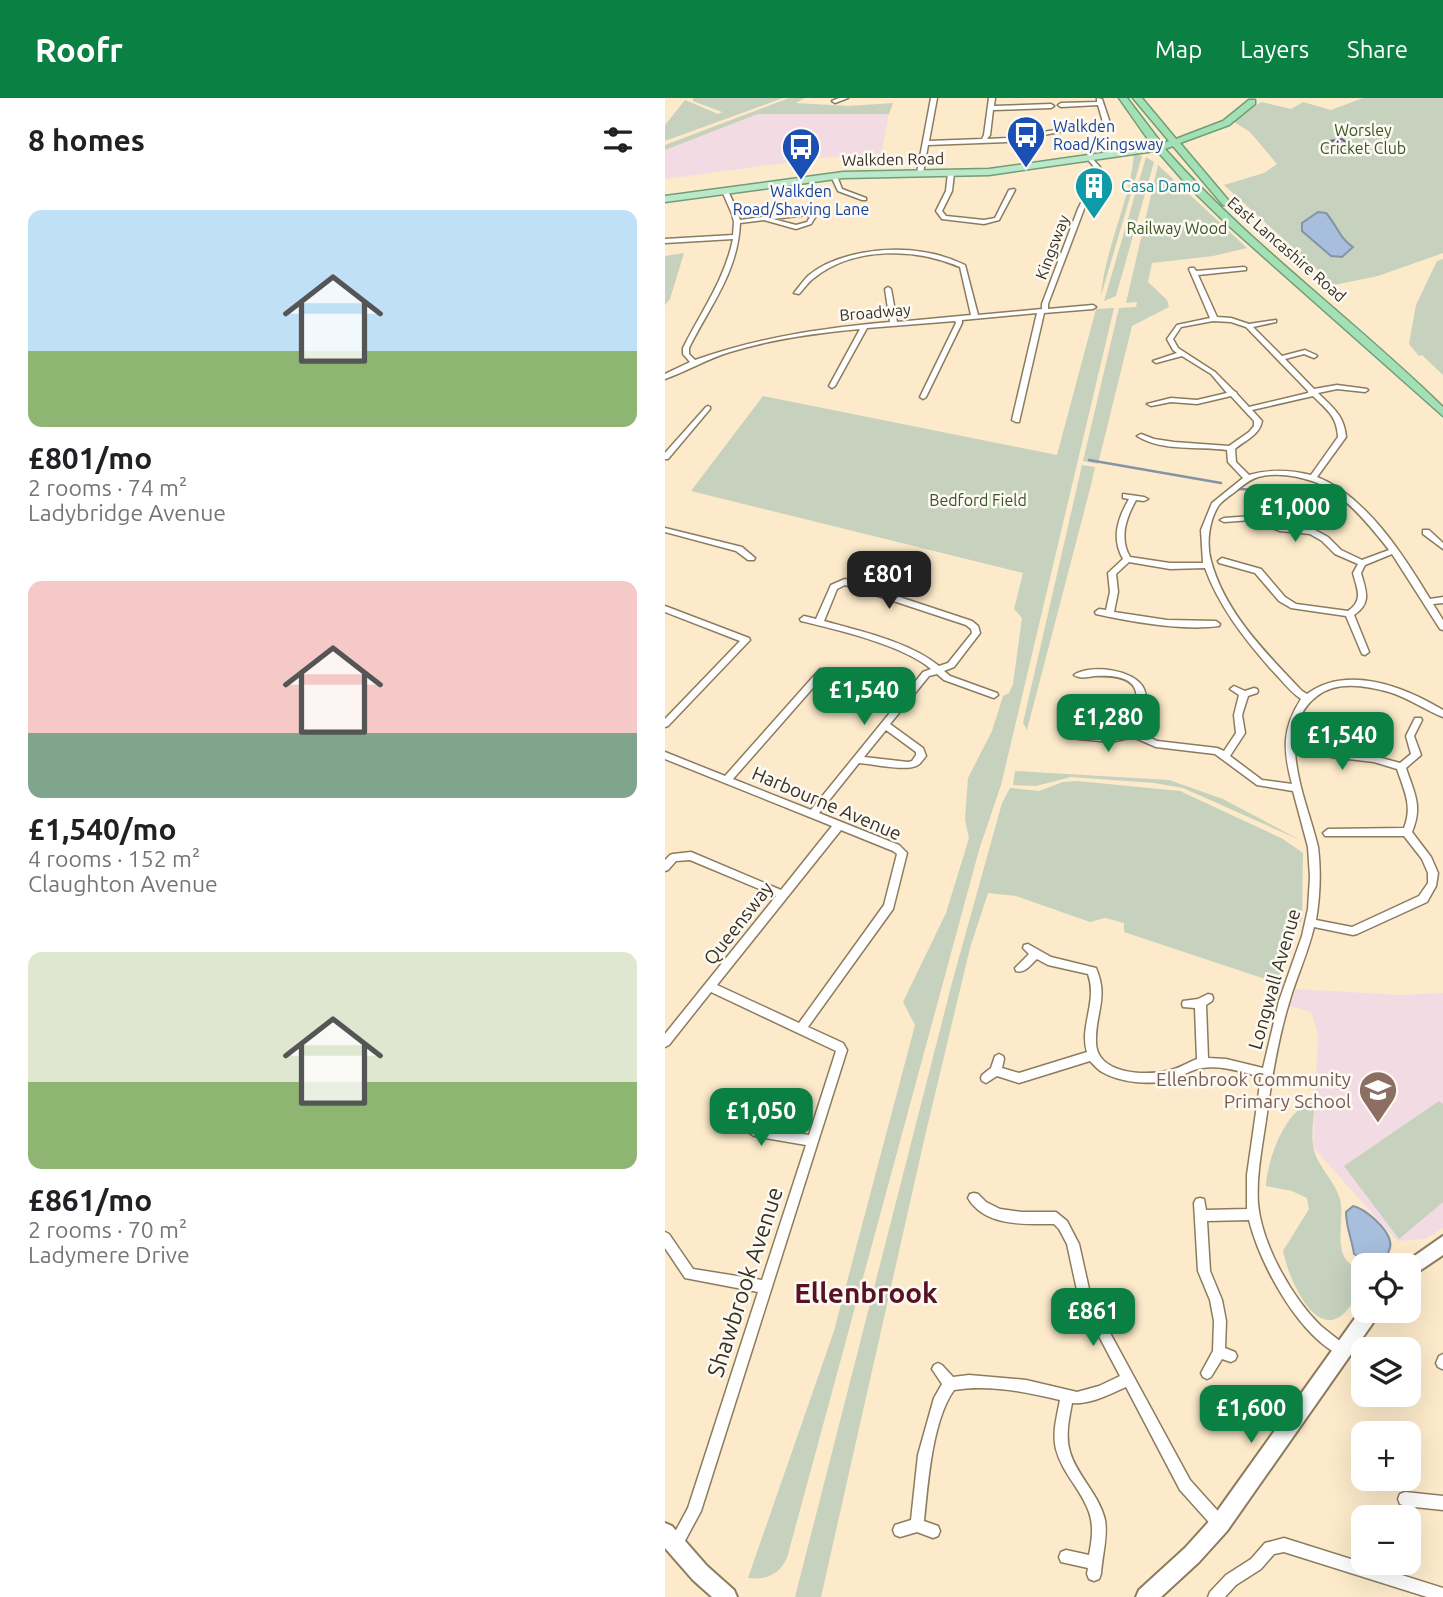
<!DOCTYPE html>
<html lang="en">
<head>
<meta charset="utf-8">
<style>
  body { margin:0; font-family:Ubuntu,sans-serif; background:#f6f6f6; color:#202124; height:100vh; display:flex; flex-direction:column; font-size:26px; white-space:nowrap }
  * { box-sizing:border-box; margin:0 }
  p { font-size:23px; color:#757577 }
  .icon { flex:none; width:38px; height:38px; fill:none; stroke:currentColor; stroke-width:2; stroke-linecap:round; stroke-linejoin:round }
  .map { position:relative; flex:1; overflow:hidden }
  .side { display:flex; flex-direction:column; background:#fff; width:665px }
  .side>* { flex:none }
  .controls { position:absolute; left:686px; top:1155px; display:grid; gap:14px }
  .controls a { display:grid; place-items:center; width:70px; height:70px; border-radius:14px; background:#fff; box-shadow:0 7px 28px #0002; font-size:35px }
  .price { position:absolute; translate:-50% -60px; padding:0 16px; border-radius:14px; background:#0b8043; color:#fff; font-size:23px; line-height:46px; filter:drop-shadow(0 2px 4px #0008) }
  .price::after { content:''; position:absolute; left:50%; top:42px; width:21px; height:16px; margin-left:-10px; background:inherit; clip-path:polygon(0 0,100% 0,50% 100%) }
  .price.current { background:#222; color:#fff }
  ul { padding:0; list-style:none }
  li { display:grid; align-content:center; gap:14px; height:371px; padding:0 28px }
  li span { display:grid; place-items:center; height:217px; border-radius:14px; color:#555 }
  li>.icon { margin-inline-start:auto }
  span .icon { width:126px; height:126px; fill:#fffc; stroke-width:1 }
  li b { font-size:30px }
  h2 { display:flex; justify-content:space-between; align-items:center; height:84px; padding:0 28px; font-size:30px }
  header { display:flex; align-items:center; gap:42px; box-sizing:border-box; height:98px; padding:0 35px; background:#0b8043; color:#fff }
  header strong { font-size:33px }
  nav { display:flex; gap:38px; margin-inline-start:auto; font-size:24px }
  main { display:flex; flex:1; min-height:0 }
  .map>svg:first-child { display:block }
  .education { fill:#f3dbe4 }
  .green { fill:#c6d2bd }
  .water { fill:#a7bedd; stroke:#8593a6; stroke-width:2 }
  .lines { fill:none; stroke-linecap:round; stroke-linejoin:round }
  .stream { stroke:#8593a6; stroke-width:2.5 }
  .building { fill:#b1acd0; stroke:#66627f; stroke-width:2 }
  .minor-casing { stroke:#8c7c5f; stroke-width:3 }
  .secondary-casing { stroke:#8c7c5f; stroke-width:4 }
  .primary-casing { stroke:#6e9e77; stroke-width:3 }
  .trunk-casing { stroke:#6e9e77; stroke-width:3 }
  .minor { fill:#fff; fill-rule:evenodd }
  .secondary { fill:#fff; fill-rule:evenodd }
  .primary { fill:#bae8c8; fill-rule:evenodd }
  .trunk { fill:#a3e0b6; fill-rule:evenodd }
  .labels { text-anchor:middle; stroke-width:5; stroke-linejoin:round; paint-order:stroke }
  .far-transit-label { font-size:16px; fill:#164399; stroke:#fdf9f3; text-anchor:start }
  .far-park-label { font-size:16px; fill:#3b5523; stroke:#fdf9f3 }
  .far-street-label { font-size:16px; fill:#373024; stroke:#fdf9f3 }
  .far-culture-label { font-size:16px; fill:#0d838f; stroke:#fdf9f3; text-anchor:start }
  .street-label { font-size:19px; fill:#373024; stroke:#fdf9f3 }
  .education-label { font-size:19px; fill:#785e54; stroke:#fdf9f3; text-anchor:end }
  .near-street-label { font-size:23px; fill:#373024; stroke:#fdf9f3 }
  .near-quarter-label { font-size:28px; font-weight:bold; fill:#571325; stroke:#fdf9f3 }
</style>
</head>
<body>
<header>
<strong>Roofr</strong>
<nav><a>Map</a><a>Layers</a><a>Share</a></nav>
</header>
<main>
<section class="side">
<h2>8 homes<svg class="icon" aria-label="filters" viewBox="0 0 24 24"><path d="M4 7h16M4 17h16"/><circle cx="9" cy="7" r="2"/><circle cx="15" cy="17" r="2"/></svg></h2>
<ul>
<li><span style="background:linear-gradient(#bfe0f5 65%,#8fb573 0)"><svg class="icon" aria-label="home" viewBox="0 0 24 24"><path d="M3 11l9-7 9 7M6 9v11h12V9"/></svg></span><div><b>£801/mo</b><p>2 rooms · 74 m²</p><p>Ladybridge Avenue</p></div></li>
<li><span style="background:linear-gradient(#f6c9c9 70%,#7fa58c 0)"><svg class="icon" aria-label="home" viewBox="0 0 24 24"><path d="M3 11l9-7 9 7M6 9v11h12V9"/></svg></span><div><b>£1,540/mo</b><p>4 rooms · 152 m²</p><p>Claughton Avenue</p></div></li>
<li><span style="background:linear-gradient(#dfe7d0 60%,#8fb573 0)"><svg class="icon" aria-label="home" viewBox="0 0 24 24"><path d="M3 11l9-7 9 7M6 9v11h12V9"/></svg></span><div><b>£861/mo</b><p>2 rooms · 70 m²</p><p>Ladymere Drive</p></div></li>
</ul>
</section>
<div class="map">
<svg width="778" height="1499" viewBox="0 0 778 1499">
  <rect width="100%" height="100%" fill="#fceaca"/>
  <!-- education -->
  <g class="education">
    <path d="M93 16H224L216 56 165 59 0 81V52Z"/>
    <path d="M631 891 735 897 778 895V1130L760 1141 732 1143 648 1049 653 935 646 914 624 908Z"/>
  </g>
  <!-- green -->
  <g class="green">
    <path d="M28 0H118L0 43V27L20 2 53 16 57 14 28 3Z"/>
    <path d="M124 0H140L131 5 183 8 228 5 224 16H93L0 52V47Z"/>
    <path d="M698 0H778V155L713 178 669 187 559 87 599 75 612 66 585 34 569 24 596 4 626 11 638 4 666 12Z"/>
    <path d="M469 56 477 58 436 198C440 149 465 104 469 56Z"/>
    <path d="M481 59 489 64 451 198 439 203Z"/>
    <path d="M493 67 582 150 548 158 487 165 483 184 502 202 504 209 467 228 433 366 418 363 454 210 471 209 472 204 461 205Z"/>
    <path d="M19 155 5 201 0 207V158Z"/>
    <path d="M778 161V277L757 257 754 258 744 246 751 207 772 163Z"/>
    <path d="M449 210 336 687 314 752 122 1460C114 1477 101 1482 83 1480L169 1233 250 927 238 904 281 815 304 740 300 722 303 680 327 633 338 598 344 595 348 586 357 520 349 511 358 475 26 393 98 298 392 357 431 211Z"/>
    <path d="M417 367 430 369 426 387 362 632 358 625Z"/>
    <path d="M350 673 504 682 558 701 635 742 518 690 489 685 406 679 371 688 348 687Z"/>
    <path d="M412 683 515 693 618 741 638 755 637 820 612 885 459 834V825L440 820 425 824 351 798 323 795 305 850 260 1038 156 1499H130L288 881 337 705 345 690 374 693 398 684Z"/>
    <path d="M774 1003 778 1006V1104L734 1141 679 1068Z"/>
    <path d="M650 1004C649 1018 646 1034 648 1048 651 1067 670 1083 675 1101 681 1126 663 1164 698 1171 698 1193 697 1195 683 1211 652 1249 623 1179 618 1153L644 1111 642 1100 627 1093 601 1088C602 1062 621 1008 650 1004Z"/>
  </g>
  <!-- water -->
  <g class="water">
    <path d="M653 114 661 115C672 127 674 140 688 149L677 159 666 158 637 133V125Z"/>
    <path d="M688 1108C701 1111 722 1130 725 1143 727 1152 721 1158 716 1164L704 1165 689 1156C687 1141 681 1130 681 1114Z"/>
  </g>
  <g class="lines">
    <!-- stream -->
    <g class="stream">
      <path d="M424 362 556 385"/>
      <path d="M574 391C620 394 638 384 678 414"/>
    </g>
  </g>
  <!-- building -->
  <path class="building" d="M677 41 691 53 669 55 659 44Z"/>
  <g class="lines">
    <!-- minor casing -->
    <g class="minor-casing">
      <g id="minor">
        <path d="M174 0H183L170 5 167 3Z"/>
        <path d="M266 0H272L264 43 317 41 319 37 324 0H330L329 8 386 6 389 8 386 10 328 12 325 37 322 41 342 40 402 30 405 32 342 44 263 47 258 75 255 77 252 75Z"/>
        <path d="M432 0 437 1 445 25V31H441L439 27 412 31 409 29 438 24 433 7 396 9 393 7 396 5 432 4Z"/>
        <path d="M424 57 435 69 436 77 419 111 383 206V211L428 207 431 209 428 211 379 215 354 324H351L347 322 372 215 297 222V225L261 299 258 301 255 299 291 225 290 223 202 230 170 288 167 290 164 288 195 231C151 235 107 241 65 254 42 261 22 273 0 281V276L25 264 18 256V250C36 214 60 181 68 141L0 145V141L68 137 69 124 67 116 57 93 58 92 63 93 70 108 75 122 142 113 151 118 146 126 131 131 99 122 75 125C73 174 45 208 24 250V256L30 262C94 239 159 230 225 224L220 191 223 189 226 191 232 224 306 217 295 169C251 150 189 148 149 180 143 184 139 191 134 196L129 195C133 190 138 183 143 178 171 154 223 148 258 154 273 156 287 161 300 167L313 217 377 211V206L413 111 430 77 429 69 421 59ZM141 117 145 119 142 124 131 127 108 121Z"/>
        <path d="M286 73 289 75 287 93 277 113 281 118 319 122 330 120 344 92 349 91 350 92 334 122 319 126 277 121 271 113 281 93 283 75Z"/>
        <path d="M169 76 172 78 177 91 201 100V102H197L173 93 166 78Z"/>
        <path d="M579 169 581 170V172L533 177 552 219 566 220 584 226 611 222V224L588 229 617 258 640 252 651 257 652 258 649 260 639 256 620 261 649 291 672 287 702 291 703 292 700 294 672 291 653 295C668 310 679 317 681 339L652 379C701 398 739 458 765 501L778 499V505L768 506 778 522V532L775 531 727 456 700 467 696 475C701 493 707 505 689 517L704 554 700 557 697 556 681 518 626 510 614 503 590 475 554 465 553 463 557 460 596 471 620 499 631 506 683 513C699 502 692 491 688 475L693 466 670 456 657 443 645 436 615 433 587 422 559 424 555 422 559 420 588 418 616 429 650 432 663 439 676 452 697 462 724 452C707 430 677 393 650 384 633 378 612 374 593 379 584 382 578 387 571 393 566 397 558 402 554 407 544 422 541 445 546 463 560 515 601 555 637 593L642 596C682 566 740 589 778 612V619C760 612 744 600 724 594 702 588 672 582 652 598 607 632 643 705 653 749 656 773 655 798 651 822L687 829 754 798 763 785V775L757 761 739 738H660L658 735 663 731 739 730C748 708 739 692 732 671L709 664 666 659 652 650 654 639H660L662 649 668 653 709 658 735 665 746 656 741 638 750 620H756L757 622 749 638 756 657 741 670C749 695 758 707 747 734L766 759 773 775 771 788 762 804 692 836 688 837 649 829C643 855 631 880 624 905 613 941 607 978 602 1015 598 1045 591 1076 593 1106 597 1147 627 1200 656 1228 664 1235 673 1241 681 1248L683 1252 681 1256 677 1258C634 1239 595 1166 584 1122L542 1123 545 1173 557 1202 561 1223 560 1250 570 1254 572 1258 570 1262 566 1264 557 1261 546 1279 542 1281 538 1279 536 1275 548 1253 549 1223 545 1202 533 1173 529 1105 531 1101 535 1100 539 1101 541 1112 582 1111V1077L596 979C577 974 557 967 537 970 526 971 517 979 506 982 485 987 456 985 437 974 432 971 428 966 425 963L354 985 332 978 321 985 317 983 316 980 317 977 326 970 330 958 334 956 338 958 339 961 337 970 354 975 422 954C414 928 433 904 423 876L383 867 372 861C366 866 360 876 351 873L350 870 364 856 358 850 359 847 363 846 386 859 431 870C444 900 430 915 431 944 431 976 479 978 502 973 513 971 522 965 532 961L530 910 518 909 517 906 518 903 533 901 543 896 547 897 548 900 547 903 541 907 543 960 561 961 598 970 614 903 637 838 643 811 645 779 643 749 628 693 592 687 550 656 491 649 468 639 446 644 413 641 412 639 416 636 446 638 465 634C476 596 479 576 430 578 422 579 415 581 409 577 425 566 470 571 479 591 485 605 478 621 474 634L492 643 552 650 559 653 571 635 569 617 574 597 565 591 569 588 580 593 589 590 592 591 593 593 592 595 583 598 577 617 580 635 565 658 597 682 627 686C618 652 617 631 636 601 624 593 615 580 605 570 578 539 554 508 540 470L505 471 464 464 451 476 453 494 449 514 502 522 551 523 555 526 554 528C517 533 467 524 431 516L430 514 434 511 441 512 445 494 443 475 458 461C446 440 453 420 464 401L458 400V396L479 399 483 401 479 403 471 402C461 420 454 440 465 459L505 465H538L536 432 547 405 578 380 563 364 562 352C533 348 498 354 472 338L476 336 489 341 509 344 564 348 584 334 589 328V323L566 298 532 306 506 304 486 308 482 306 506 300 532 302 562 295 546 276 517 258 491 265 488 263 512 255 508 252 502 241 512 227 545 220 524 171 525 170H529L531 173ZM548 223 566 224 581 229 643 293V295L584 309 572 296 571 294 569 293 550 274 513 250 508 241 516 229ZM648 298C662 312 672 318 673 339L646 377C625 372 605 371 584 377L571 364 570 351C580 342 594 338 597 323L587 312Z"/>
        <path d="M43 308 45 309V311L3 361H0V355L41 309Z"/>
        <path d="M0 430 77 449 90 460 89 462H83L71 453 0 434Z"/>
        <path d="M758 432H764L778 445V451L758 436Z"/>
        <path d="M180 481 307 523 313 528 315 535 289 569 279 573 285 578 332 595 333 597 329 600 326 599 279 582 272 576 264 578 225 626 258 650 261 658C260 659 255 666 253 667 243 674 208 666 194 665L154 715 234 747 242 755 228 811 143 929 178 945 182 952 36 1413 15 1452 10 1454 5 1452 3 1447 23 1410 93 1194 20 1180 0 1150V1134L4 1136 28 1171 97 1182 141 1047 89 1038 77 1030 70 1017 57 1015 55 1011 57 1007 61 1006 71 1007 83 999 87 1001 89 1004 87 1007 80 1013 85 1022 95 1029 144 1037 171 953 46 894 4 947 0 949V936L111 798 25 762 11 763 3 772 0 773V762L5 757 8 756 26 754 116 792 167 728 0 661V654L60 678 155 571H161L162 573 161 575 68 681 146 712 258 574 266 571C238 547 173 532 136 523L135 521 139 518 151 521 166 487ZM180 487 301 527 306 531 307 535 283 565 274 568C245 544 195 533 159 523L172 491ZM221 632 251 654V657L247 663 243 664 199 659ZM176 732 228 753 232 756 219 807 134 925 52 887Z"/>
        <path d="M0 508 84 540 85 542 3 628 0 629V621L75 543 0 514Z"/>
        <path d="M309 1095 313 1096 321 1104 335 1111 357 1114H391L402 1123 414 1146 426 1200 525 1382 560 1421 562 1426 560 1431 555 1433 550 1431 515 1392 461 1289C445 1296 425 1307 407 1305 404 1321 400 1338 405 1354 412 1378 434 1396 440 1422 443 1439 437 1458 436 1476L434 1481 429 1483 424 1481 422 1476 423 1470 396 1464 394 1459 396 1454 401 1452 424 1457C427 1442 429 1428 424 1414 416 1391 397 1375 391 1351 387 1335 392 1318 395 1302 361 1294 324 1286 289 1292 267 1323 263 1385 259 1423L273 1428 275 1433 273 1438 268 1440 252 1434 235 1439 230 1437 228 1432 230 1427 246 1422 253 1357 269 1300 277 1286 267 1271 269 1267 273 1265 277 1267 288 1279 304 1277 361 1282 412 1294 434 1288 455 1278 417 1206 412 1192 402 1146 394 1131 389 1126C360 1126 320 1129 303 1100L305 1096Z"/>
        <path d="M778 1256V1271H777L773 1269 771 1265 774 1258Z"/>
        <path d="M740 1394 778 1398V1412L740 1408 735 1406 733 1401 735 1396Z"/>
        <path d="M619 1440 778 1490V1499H762L619 1454 609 1456 596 1471 571 1487 560 1499H543L545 1494 561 1477 586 1461 600 1445Z"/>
      </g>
    </g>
    <!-- secondary casing -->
    <g class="secondary-casing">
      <g id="secondary">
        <path d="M778 1138V1157L744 1180V1167L738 1166Z"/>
        <path d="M698 1209V1213H715L712 1219 562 1433 534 1464 496 1499H471L474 1492 520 1450 548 1419Z"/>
        <path d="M0 1425 7 1428 42 1468 69 1492 72 1499H47L28 1482 0 1450Z"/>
      </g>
    </g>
    <!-- primary casing -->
    <g class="primary-casing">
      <path id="primary" d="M494 47 497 48V52L324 77 178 80 0 104V98L178 74 324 71Z"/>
    </g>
    <!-- trunk casing -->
    <g class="trunk-casing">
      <path id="trunk" d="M454 0H462L497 46 504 43 468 0H477L511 41 558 23 584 2H590V6L564 27 515 45 564 103V107H558L508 48 500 51C584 146 687 220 778 309V318L564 128 524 89 487 47Z"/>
    </g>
    <!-- minor -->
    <use href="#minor" class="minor"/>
    <!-- secondary -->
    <use href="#secondary" class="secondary"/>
    <!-- primary -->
    <use href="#primary" class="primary"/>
    <!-- trunk -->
    <use href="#trunk" class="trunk"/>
  </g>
  <!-- icons -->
  <defs>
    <g id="bus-pin" transform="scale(2.0125)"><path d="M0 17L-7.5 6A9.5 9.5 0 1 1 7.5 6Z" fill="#1a4fb4" stroke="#fdf9f3"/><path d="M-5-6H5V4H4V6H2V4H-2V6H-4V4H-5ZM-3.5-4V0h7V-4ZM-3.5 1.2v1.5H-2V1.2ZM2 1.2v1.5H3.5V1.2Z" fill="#fff"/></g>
    <g id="building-pin" transform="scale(2.0125)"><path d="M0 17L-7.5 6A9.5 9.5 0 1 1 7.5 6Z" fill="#0f9aa8" stroke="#fdf9f3"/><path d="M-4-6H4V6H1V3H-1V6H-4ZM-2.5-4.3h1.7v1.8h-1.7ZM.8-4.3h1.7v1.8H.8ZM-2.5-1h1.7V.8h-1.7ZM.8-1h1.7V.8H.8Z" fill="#fff"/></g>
    <g id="school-pin" transform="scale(2.0125)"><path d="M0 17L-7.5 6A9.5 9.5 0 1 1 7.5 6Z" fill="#8d6e63" stroke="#fdf9f3"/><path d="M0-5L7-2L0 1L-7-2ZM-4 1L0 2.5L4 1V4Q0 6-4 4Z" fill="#fff"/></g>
  </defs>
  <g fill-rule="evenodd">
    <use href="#bus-pin" x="361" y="37"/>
    <use href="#bus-pin" x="136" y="49"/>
    <use href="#building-pin" x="429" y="88"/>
    <use href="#school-pin" x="713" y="992"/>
  </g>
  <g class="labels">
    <!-- far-transit labels -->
    <g class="far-transit-label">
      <text x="388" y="34">Walkden<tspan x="388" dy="18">Road/Kingsway</tspan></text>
      <text x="136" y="99" text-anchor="middle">Walkden<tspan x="136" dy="18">Road/Shaving Lane</tspan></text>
    </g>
    <!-- far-park labels -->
    <g class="far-park-label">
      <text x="698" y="38">Worsley<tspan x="698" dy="18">Cricket Club</tspan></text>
      <text x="512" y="136">Railway Wood</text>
      <text x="313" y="408">Bedford Field</text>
    </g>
    <!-- far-street labels -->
    <g class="far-street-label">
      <text transform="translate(228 61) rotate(-1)" y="6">Walkden Road</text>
      <text transform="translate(387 149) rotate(-69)" y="6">Kingsway</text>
      <text transform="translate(622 151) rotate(41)" y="6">East Lancashire Road</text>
      <text transform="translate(210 214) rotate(-5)" y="6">Broadway</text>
    </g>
    <!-- far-culture labels -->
    <g class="far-culture-label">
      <text x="456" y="94">Casa Damo</text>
    </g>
    <!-- street labels -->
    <g class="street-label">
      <text transform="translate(162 705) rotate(23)" y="7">Harbourne Avenue</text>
      <text transform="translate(73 825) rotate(-52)" y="7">Queensway</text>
      <text transform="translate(609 881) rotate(-74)" y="7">Longwall Avenue</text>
    </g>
    <!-- education labels -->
    <g class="education-label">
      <text x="686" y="988">Ellenbrook Community<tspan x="686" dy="22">Primary School</tspan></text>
    </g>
    <!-- near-street labels -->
    <g class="near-street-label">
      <text transform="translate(80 1184) rotate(-72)" y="8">Shawbrook Avenue</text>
    </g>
    <!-- near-quarter labels -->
    <g class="near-quarter-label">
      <text x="201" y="1205">Ellenbrook</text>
    </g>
  </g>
</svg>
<div class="controls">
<a><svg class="icon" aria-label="locate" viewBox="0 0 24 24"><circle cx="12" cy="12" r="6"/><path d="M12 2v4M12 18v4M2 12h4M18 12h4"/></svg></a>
<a><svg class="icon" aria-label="layers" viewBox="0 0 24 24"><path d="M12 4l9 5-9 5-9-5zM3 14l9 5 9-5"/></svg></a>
<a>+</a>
<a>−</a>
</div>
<b class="price" style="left:630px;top:446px">£1,000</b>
<b class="price current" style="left:224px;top:513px">£801</b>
<b class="price" style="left:199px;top:629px">£1,540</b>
<b class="price" style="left:443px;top:656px">£1,280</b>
<b class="price" style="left:677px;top:674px">£1,540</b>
<b class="price" style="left:96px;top:1050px">£1,050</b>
<b class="price" style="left:428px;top:1250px">£861</b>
<b class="price" style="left:586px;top:1347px">£1,600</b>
</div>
</main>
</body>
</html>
